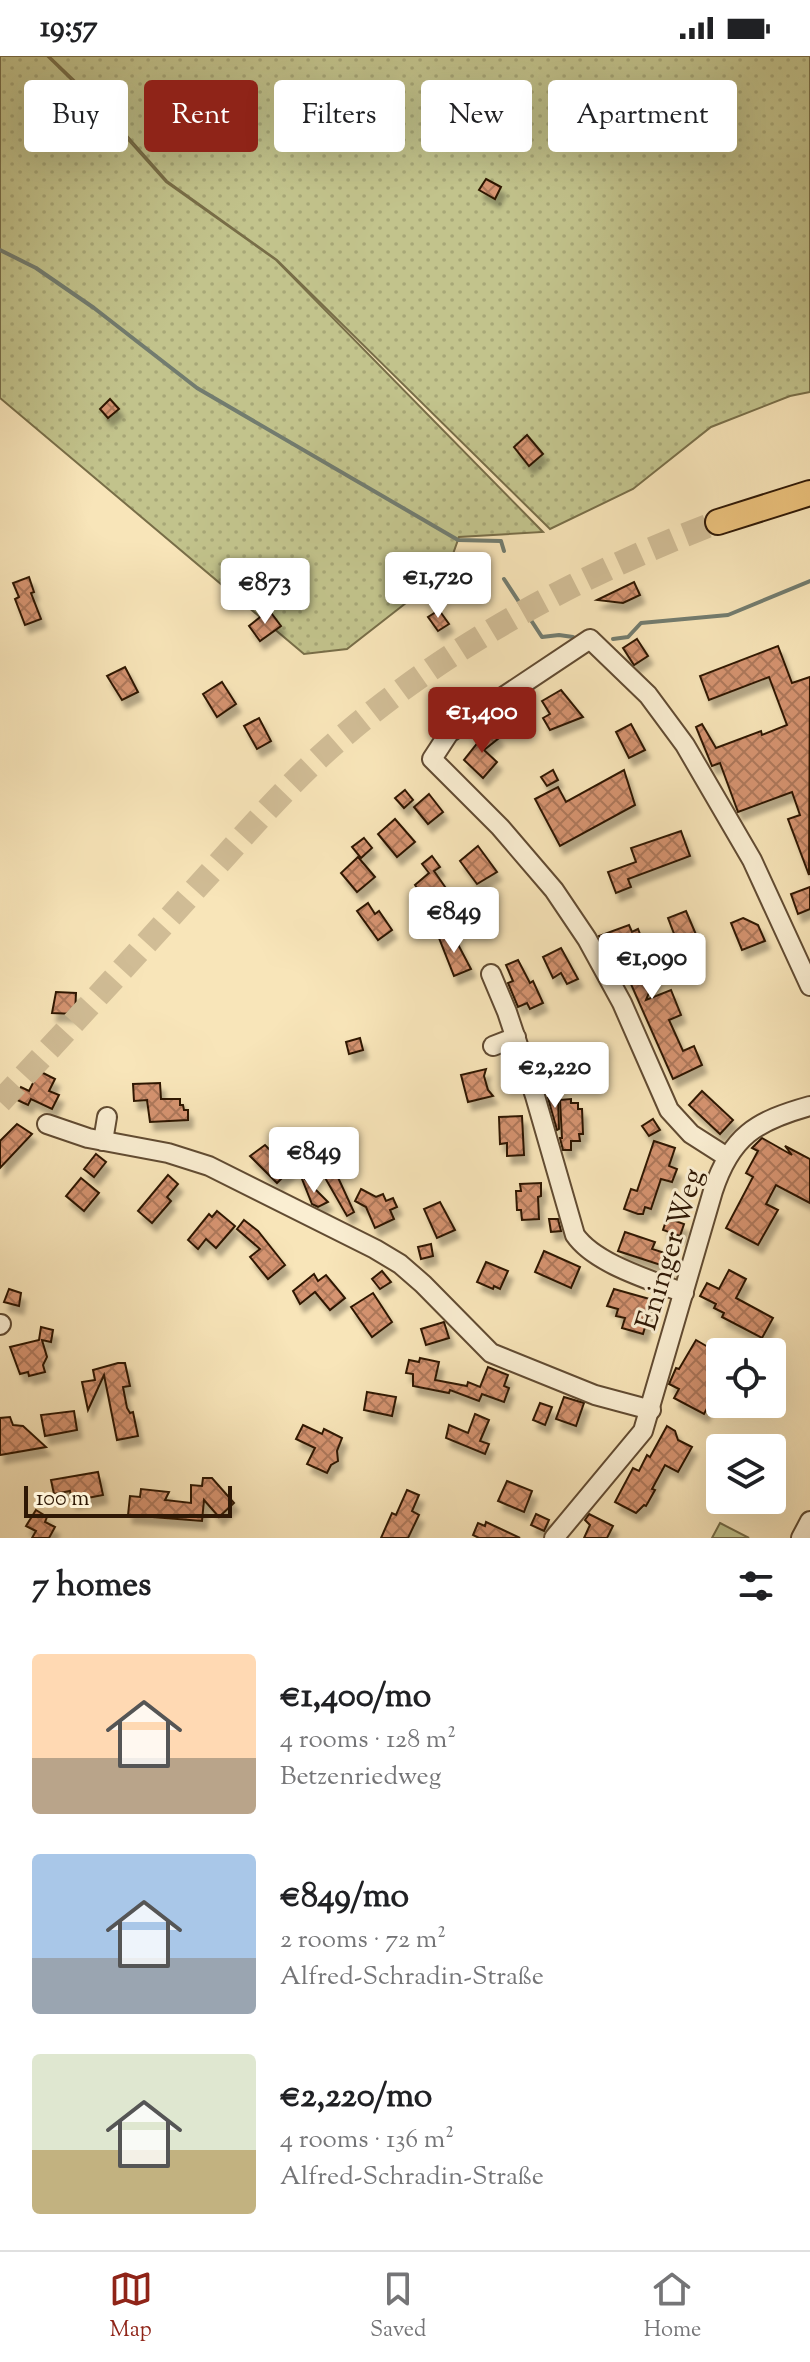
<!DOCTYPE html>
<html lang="en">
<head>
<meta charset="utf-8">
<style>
  body { margin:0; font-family:"Sorts Mill Goudy",serif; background:#f2f2f2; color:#202124; height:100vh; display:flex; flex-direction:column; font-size:30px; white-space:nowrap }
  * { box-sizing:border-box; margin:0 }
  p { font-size:26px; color:#757577 }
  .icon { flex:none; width:44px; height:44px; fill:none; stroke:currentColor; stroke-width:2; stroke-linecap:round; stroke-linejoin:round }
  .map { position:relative; height:1482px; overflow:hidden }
  .drawer { display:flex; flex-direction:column; background:#fff; flex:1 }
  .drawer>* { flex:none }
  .guide { position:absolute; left:24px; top:24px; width:762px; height:72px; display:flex; gap:16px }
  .controls { position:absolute; left:706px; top:1282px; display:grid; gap:16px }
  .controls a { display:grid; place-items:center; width:80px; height:80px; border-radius:8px; background:#fff; box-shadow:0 8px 32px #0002; font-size:40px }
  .scale { position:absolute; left:24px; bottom:20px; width:208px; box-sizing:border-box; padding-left:8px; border:4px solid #2f1805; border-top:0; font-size:22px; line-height:28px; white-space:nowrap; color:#2f1805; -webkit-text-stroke:6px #faeed2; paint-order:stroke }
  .price { position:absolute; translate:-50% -68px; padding:0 18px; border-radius:8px; background:#fff; color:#222; font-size:26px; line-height:52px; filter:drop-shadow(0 2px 4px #0008) }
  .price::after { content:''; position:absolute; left:50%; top:48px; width:24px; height:18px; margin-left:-12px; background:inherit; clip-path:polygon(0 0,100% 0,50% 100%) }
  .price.on { background:#8f2418; color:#fff }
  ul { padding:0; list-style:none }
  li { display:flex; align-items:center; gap:24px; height:200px; padding:0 32px }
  li span { display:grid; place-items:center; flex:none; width:224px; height:160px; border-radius:8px; color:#555 }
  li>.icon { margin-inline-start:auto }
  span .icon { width:96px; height:96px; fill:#fffc; stroke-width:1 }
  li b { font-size:34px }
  h2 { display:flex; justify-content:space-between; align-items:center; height:96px; padding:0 32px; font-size:34px }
  .pill { padding:0 28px; border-radius:8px; background:#fff; box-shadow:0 8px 32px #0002; font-size:28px; line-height:72px }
  .pill.on { background:#8f2418; color:#fff }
  .status { display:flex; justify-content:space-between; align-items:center; height:56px; padding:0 40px; background:#fff; direction:ltr }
  .status svg { height:22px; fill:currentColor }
  .menu { display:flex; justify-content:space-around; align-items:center; height:112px; border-top:2px solid #e0e0e0; background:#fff; font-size:22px; color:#757577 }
  .menu a { display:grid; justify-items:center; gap:4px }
  .menu .on { color:#8f2418 }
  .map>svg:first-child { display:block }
  .grass { fill:url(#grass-tufts); stroke:#786e48; stroke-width:2 }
  .garden { fill:url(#garden-dots); stroke:#786e48; stroke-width:2 }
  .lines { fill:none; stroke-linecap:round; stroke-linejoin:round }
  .stream { stroke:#727c6f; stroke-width:4 }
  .building { fill:url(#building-cross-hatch); stroke:#2f1805; stroke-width:2; filter:url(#shadow) }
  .major-tunnel { stroke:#d0bc95; stroke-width:24; stroke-dasharray:24 12; stroke-linecap:butt }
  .minor-casing { stroke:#614b32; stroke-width:22 }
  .major-casing { stroke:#2f1805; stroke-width:28 }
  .minor { stroke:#faeed2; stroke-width:18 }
  .major { stroke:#ecc27c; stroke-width:24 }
  .labels { text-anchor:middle; stroke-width:6; stroke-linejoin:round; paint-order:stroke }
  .street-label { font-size:30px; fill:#2f1805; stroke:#faeed2 }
</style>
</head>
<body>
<div class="status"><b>19:57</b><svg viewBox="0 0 49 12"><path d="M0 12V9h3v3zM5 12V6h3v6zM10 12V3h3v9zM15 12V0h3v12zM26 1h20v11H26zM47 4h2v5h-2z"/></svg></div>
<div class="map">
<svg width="810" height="1482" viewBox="0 0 810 1482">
  <defs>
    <pattern id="grass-tufts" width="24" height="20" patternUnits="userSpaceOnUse" patternTransform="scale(2)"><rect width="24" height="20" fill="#c2c38c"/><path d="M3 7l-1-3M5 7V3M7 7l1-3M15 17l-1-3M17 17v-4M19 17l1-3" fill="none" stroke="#a7a777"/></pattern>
    <pattern id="garden-dots" width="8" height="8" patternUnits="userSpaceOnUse" patternTransform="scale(2)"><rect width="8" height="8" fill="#c2c38c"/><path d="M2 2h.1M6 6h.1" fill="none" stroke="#a7a777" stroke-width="1.8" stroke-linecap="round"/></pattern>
    <pattern id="building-cross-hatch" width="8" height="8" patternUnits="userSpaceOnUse" patternTransform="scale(2)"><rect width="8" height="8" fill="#d59370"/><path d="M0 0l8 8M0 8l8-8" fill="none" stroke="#ad775a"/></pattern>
    <filter id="shadow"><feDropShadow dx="4.5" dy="8" stdDeviation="2" flood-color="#0004"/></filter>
  </defs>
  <rect width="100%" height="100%" fill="#f8e5b9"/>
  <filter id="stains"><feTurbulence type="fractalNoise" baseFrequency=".0025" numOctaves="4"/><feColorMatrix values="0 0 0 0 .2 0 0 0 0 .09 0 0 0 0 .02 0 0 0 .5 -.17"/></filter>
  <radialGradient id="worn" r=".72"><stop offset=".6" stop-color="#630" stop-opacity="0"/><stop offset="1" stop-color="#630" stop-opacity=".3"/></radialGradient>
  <!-- grass -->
  <path class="grass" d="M720 1467 749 1482H712Z"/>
  <!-- garden -->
  <g class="garden">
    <path d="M0 0H47L96 48 166 126 276 204 543 476 459 481 447 515 347 593 304 598 0 342Z"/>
    <path d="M49 0H810V336L790 340 711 371 633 433 550 473 277 204 167 125 98 47Z"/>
  </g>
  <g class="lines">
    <!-- stream -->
    <g class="stream">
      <path d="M0 194 36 212 94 252 197 332 458 484 501 485 504 495"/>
      <path d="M504 523 542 581 559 579 573 581"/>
      <path d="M613 583 628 581 641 567 728 559 810 525"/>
    </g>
  </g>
  <!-- building -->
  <g class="building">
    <path d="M486 123 501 131 495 143 479 134Z"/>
    <path d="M110 343 119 353 108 362 100 353Z"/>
    <path d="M527 379 543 398 529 410 514 391Z"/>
    <path d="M29 521 34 536 31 537 41 563 25 569 15 543 19 541 13 527Z"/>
    <path d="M634 526 640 539 623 547 597 544Z"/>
    <path d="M269 554 281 570 260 585 249 570Z"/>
    <path d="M439 554 449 568 438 575 428 561Z"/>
    <path d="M637 583 648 600 634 609 623 592Z"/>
    <path d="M778 590 792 627 810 621 809 819 788 763 800 759 792 736 738 756 720 707 712 710 696 671 702 668 716 692 761 675 762 679 787 669 769 621 709 644 700 620Z"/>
    <path d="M125 611 138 636 122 644 107 620Z"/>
    <path d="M222 626 236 648 217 661 203 638Z"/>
    <path d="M561 634 583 661 550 674 543 662 550 658 542 645Z"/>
    <path d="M259 662 271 685 257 693 244 670Z"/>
    <path d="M631 668 645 694 629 702 616 676Z"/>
    <path d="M492 673 499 682 484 694 497 706 483 722 464 704 483 680Z"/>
    <path d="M553 714 558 724 547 730 541 721Z"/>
    <path d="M624 714 635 749 560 790 535 743 558 731 566 746Z"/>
    <path d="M405 734 413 744 404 752 395 742Z"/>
    <path d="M429 738 443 756 428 768 414 751Z"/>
    <path d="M395 763 415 786 397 801 378 778Z"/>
    <path d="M681 775 690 800 628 823 631 831 616 837 608 816 636 806 631 792Z"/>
    <path d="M364 782 372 792 361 802 352 791Z"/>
    <path d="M478 790 497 816 477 828 460 805Z"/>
    <path d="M432 800 440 811 434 815 450 838 431 852 415 829 429 817 422 808Z"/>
    <path d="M358 801 375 821 357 836 341 817Z"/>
    <path d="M810 831V853L798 858 791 838Z"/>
    <path d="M368 847 375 858 379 855 392 874 378 884 357 855Z"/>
    <path d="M686 855 697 881 678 888 668 862Z"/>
    <path d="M743 862 758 869 765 885 742 894 731 867Z"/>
    <path d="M629 869 632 876 638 873 645 891 639 894 647 914 655 922 646 944 671 934 681 959 669 964 683 995 694 990 702 1009 673 1023 619 901 612 888 605 891 599 880Z"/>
    <path d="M452 877 471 913 454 920 439 882Z"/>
    <path d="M561 892 578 923 567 928 561 917 553 922 543 901Z"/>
    <path d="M518 904 530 927 533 925 543 947 530 953 527 947 518 951 508 927 513 925 506 909Z"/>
    <path d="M56 936 76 937 75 958 52 957Z"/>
    <path d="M360 982 363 994 349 998 346 986Z"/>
    <path d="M486 1013 484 1020 488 1034 493 1040 468 1046 461 1019Z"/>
    <path d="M39 1015 55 1023 49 1035 59 1039 52 1053 31 1043 28 1049 15 1043 21 1031 29 1035Z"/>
    <path d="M160 1027 161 1043H180V1049H183L184 1054H188V1064L150 1066 147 1044 134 1045 133 1028Z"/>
    <path d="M702 1035 733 1064 720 1078 689 1049Z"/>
    <path d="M558 1041 559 1073 557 1074 548 1042Z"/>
    <path d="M571 1043V1047H578V1053H582L583 1078H579L580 1085H571V1094H563L560 1082H562L560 1044Z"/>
    <path d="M522 1060 524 1099 507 1100V1087L500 1088 499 1061Z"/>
    <path d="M653 1063 660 1074 649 1080 642 1070Z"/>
    <path d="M17 1068 32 1078 0 1112V1085Z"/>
    <path d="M762 1082 792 1099 785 1090 810 1103V1147L776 1129 766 1148 778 1154 758 1189 726 1172 753 1121 746 1117 758 1095 752 1092Z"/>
    <path d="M283 1085 295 1097 287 1105 293 1111 277 1127 250 1100 265 1089 272 1096Z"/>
    <path d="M654 1085 675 1092 669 1110 677 1113 672 1126 661 1123 651 1153 645 1151 643 1158H638L624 1153 631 1133 637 1135Z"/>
    <path d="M96 1098 106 1106 94 1121 84 1113Z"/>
    <path d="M335 1115 354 1156 347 1160 324 1120Z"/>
    <path d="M300 1118 328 1146 318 1151 312 1148Z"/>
    <path d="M168 1119 178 1128 167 1141 171 1145 152 1167 138 1155Z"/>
    <path d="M81 1122 99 1137 84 1155 66 1140Z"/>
    <path d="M541 1127V1140L538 1141 539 1163 522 1164 521 1154H517L516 1135H521L520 1128Z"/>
    <path d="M361 1133 376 1141 383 1138 386 1145 393 1142 397 1151 390 1154 394 1163 375 1172 366 1151 355 1145Z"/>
    <path d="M440 1146 455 1174 437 1182 424 1153Z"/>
    <path d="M217 1155 235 1170 216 1192 206 1183 198 1193 188 1184 209 1158 212 1161Z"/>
    <path d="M667 1162 684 1168 680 1180 663 1174Z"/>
    <path d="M549 1163H558L561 1175 551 1176Z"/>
    <path d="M244 1164 258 1175 285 1209 268 1223 250 1201 260 1193 237 1173Z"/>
    <path d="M625 1176 655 1186 652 1193 674 1200 670 1212 618 1195Z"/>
    <path d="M431 1188 433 1200 421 1203 418 1191Z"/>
    <path d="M544 1195 580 1211 571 1232 535 1216Z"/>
    <path d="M486 1206 508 1215 500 1233 494 1230 493 1233 477 1226Z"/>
    <path d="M729 1214 746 1223 736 1242 773 1262 762 1282 722 1261 724 1257 714 1252 716 1248 700 1240 707 1227 719 1233Z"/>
    <path d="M382 1215 391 1226 380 1233 372 1223Z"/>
    <path d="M314 1218 318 1225 326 1219 345 1242 330 1254 315 1236 300 1248 293 1235Z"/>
    <path d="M9 1233 21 1237 19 1250 4 1246Z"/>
    <path d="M614 1233 653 1244 643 1278 622 1272 625 1262 616 1260 618 1253 607 1250Z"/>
    <path d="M373 1237 392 1266 372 1281 351 1251Z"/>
    <path d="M444 1266 449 1282 426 1289 421 1273Z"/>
    <path d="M41 1271 53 1274 51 1286 42 1284 47 1301 43 1309 45 1316 29 1320 28 1316 20 1318 10 1291 39 1284Z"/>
    <path d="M696 1284 720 1298V1308L712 1323 720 1328 704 1358 674 1342 679 1333 669 1328 676 1312 679 1313Z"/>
    <path d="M420 1302 439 1306 435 1324 467 1330 468 1326 480 1331 488 1311 508 1319 504 1330 509 1332 504 1346 482 1338 479 1345 450 1334 449 1337 413 1330V1318L406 1317 409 1304 419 1306Z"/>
    <path d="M118 1307H125L130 1330 123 1331 127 1352 130 1357 133 1356 138 1380 117 1384 104 1319 88 1354 82 1326 95 1324 93 1314Z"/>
    <path d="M367 1336 396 1341 392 1360 364 1354Z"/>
    <path d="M564 1341 584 1347 576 1370 556 1363Z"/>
    <path d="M540 1347 552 1351 545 1369 533 1364Z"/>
    <path d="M74 1355 77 1374 45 1380 41 1359Z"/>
    <path d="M475 1358 489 1364 480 1385 489 1388 485 1398 446 1382 449 1369 468 1377Z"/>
    <path d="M10 1361 13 1369 23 1370 46 1391 0 1399V1362Z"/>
    <path d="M303 1369 322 1378 324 1373 342 1382 337 1395 338 1405 331 1409 327 1417 307 1408 315 1392 296 1383Z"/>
    <path d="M667 1370 675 1375 678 1384 692 1391 678 1416 665 1409 652 1433 655 1434 646 1450 644 1449 636 1457 615 1446 633 1412 639 1415 647 1399 650 1401Z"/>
    <path d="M98 1416 103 1439 72 1445 70 1435 54 1438 51 1424Z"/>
    <path d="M203 1422H212L234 1447 219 1461 204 1444 202 1465 128 1459 130 1440 140 1441 141 1433 169 1436 165 1444 191 1447V1429L202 1430Z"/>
    <path d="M507 1425 532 1435 524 1456 498 1445Z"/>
    <path d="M407 1434 419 1439 412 1455 419 1459 408 1482H381L392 1457 396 1459Z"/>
    <path d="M36 1454 47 1461 45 1466 55 1471 49 1482H32L36 1475 26 1470Z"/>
    <path d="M536 1458 549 1464 544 1475 531 1469Z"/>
    <path d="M589 1458 613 1470 607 1482H584L590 1469 585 1464Z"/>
    <path d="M486 1466 520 1482H479L473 1479 478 1467 485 1470Z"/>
  </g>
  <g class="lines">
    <!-- major-tunnel -->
    <path class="major-tunnel" d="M0 1046C67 974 134 901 200 828 243 781 285 731 333 689 446 590 579 519 718 466"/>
    <!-- minor casing -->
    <g class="minor-casing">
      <g id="minor">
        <path d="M491 918 507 956 535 1040 575 1179C595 1208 651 1224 684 1237"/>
        <path d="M493 990 516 981"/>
        <path d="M47 1068 88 1082 168 1097 209 1110 375 1193 400 1208 423 1228 491 1297 595 1339 651 1354"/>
        <path d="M103 1085 107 1061"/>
        <path d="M727 1101 691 1078 669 1054 622 947 587 883 554 834 500 771 432 703 449 677 590 583 648 639 685 689 752 804 810 930"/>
        <path d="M0 1269 1 1268"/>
        <path d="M554 1482 643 1375 713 1135C731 1080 756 1065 810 1050"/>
        <path d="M801 1482 810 1465"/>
      </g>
    </g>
    <!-- major casing -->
    <g class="major-casing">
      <path id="major" d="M718 466 810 437"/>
    </g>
    <!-- minor -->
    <use href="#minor" class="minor"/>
    <!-- major -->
    <use href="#major" class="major"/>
  </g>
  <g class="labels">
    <!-- street labels -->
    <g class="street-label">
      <text transform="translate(669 1193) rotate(-73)" y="10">Eninger Weg</text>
    </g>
  </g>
  <rect width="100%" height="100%" filter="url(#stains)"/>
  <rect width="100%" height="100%" fill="url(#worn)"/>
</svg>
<div class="controls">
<a><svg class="icon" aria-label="locate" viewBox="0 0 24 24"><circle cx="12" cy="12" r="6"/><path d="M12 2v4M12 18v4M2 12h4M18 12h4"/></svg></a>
<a><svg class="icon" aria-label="layers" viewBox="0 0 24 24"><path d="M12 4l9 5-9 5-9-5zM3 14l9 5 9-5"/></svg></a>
</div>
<div class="scale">100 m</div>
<b class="price" style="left:438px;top:564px">€1,720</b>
<b class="price" style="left:265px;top:570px">€873</b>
<b class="price on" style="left:482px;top:699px">€1,400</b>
<b class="price" style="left:454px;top:899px">€849</b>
<b class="price" style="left:652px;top:945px">€1,090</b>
<b class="price" style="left:555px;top:1054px">€2,220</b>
<b class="price" style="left:314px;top:1139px">€849</b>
<div class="guide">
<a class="pill">Buy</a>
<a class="pill on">Rent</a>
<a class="pill">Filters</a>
<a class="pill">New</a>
<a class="pill">Apartment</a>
</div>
</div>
<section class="drawer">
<h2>7 homes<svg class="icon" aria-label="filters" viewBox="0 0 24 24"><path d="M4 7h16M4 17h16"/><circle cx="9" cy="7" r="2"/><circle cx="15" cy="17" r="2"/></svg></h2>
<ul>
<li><span style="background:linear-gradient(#ffd9b3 65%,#b9a48a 0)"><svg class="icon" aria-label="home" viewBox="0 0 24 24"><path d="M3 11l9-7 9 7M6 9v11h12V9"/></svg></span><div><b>€1,400/mo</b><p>4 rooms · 128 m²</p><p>Betzenriedweg</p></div></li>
<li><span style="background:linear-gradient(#a9c7e8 65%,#9aa5b1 0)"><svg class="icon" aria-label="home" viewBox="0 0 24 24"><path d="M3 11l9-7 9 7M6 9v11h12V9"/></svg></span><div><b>€849/mo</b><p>2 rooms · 72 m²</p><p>Alfred-Schradin-Straße</p></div></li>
<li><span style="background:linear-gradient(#dfe7d0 60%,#c2b280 0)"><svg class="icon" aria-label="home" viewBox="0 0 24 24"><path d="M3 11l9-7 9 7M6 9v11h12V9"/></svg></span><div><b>€2,220/mo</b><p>4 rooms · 136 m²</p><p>Alfred-Schradin-Straße</p></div></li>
</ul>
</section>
<nav class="menu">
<a class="on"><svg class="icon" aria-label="map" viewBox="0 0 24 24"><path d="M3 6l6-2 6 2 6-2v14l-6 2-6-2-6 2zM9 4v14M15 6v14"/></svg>Map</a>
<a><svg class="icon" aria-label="saved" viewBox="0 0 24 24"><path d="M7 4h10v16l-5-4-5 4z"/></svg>Saved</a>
<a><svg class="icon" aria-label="home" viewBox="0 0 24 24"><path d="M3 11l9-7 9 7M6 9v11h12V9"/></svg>Home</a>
</nav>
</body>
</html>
